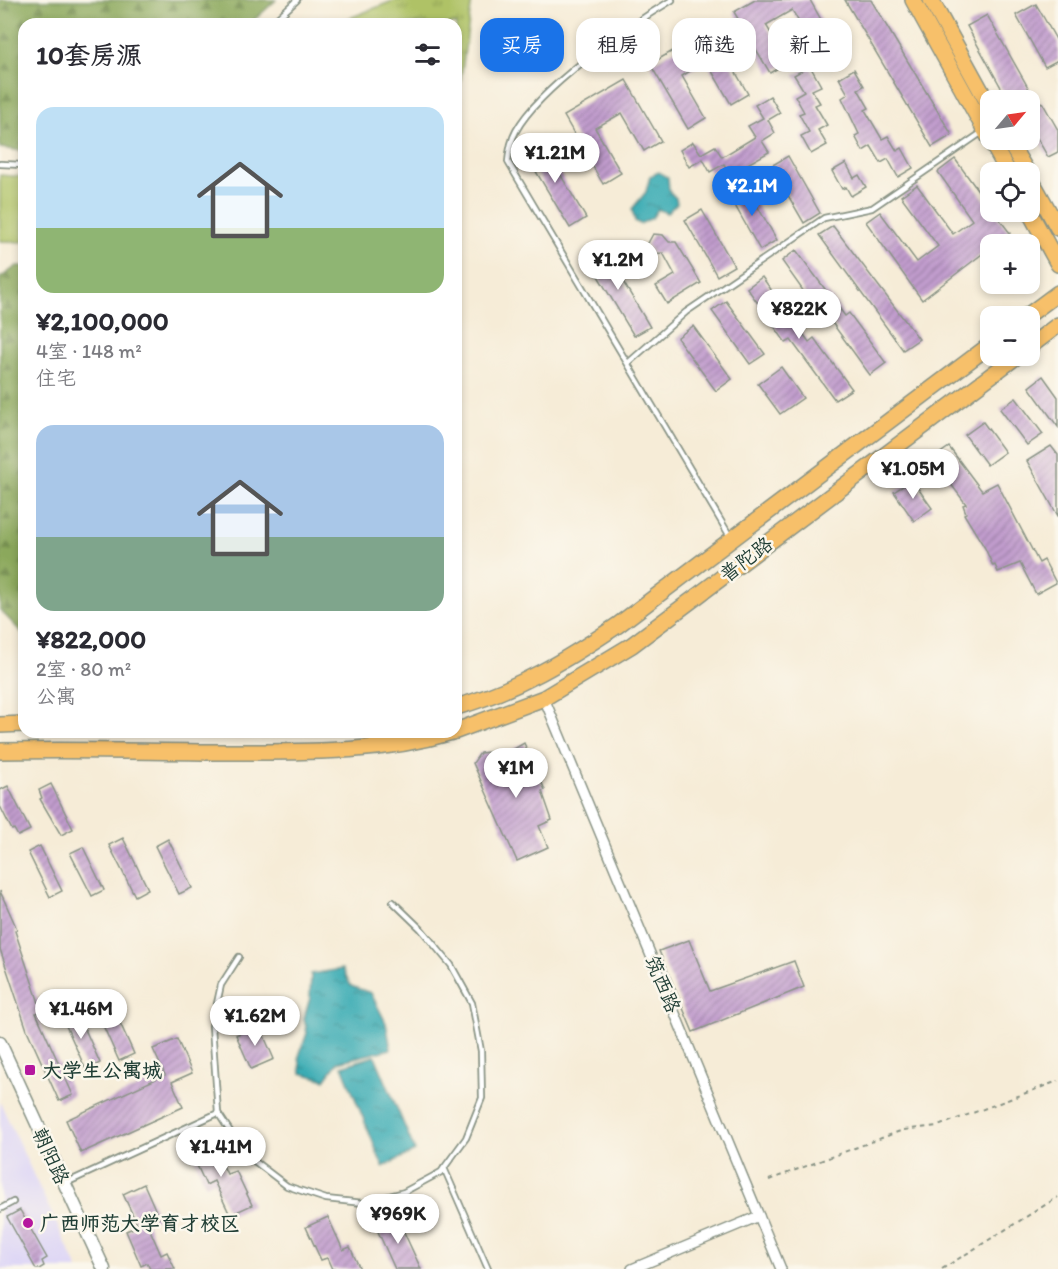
<!DOCTYPE html>
<html lang="zh">
<head>
<meta charset="utf-8">
<style>
  body { margin:0; font-family:Itim,"LXGW WenKai TC",sans-serif; background:#f7f7f7; color:#2b2b33; height:100vh; display:flex; flex-direction:column; font-size:22px; white-space:nowrap }
  * { box-sizing:border-box; margin:0 }
  p { font-size:20px; color:#7c7c81 }
  .icon { flex:none; width:33px; height:33px; fill:none; stroke:currentColor; stroke-width:2; stroke-linecap:round; stroke-linejoin:round }
  .map { position:relative; flex:1; overflow:hidden }
  .panel { position:absolute; left:18px; top:18px; width:444px; height:720px; display:flex; flex-direction:column; background:#fff; border-radius:18px; box-shadow:0 3px 9px #0003 }
  .panel>* { flex:none }
  .guide { position:absolute; left:480px; top:18px; width:488px; height:54px; display:flex; gap:12px }
  .needle { width:39px; rotate:61deg }
  .buttons { position:absolute; left:980px; top:90px; display:grid; gap:12px }
  .buttons a { display:grid; place-items:center; width:60px; height:60px; border-radius:12px; background:#fff; box-shadow:0 3px 9px #0003; font-size:30px }
  .price { position:absolute; translate:-50% -51px; padding:0 14px; border-radius:21px; background:#fff; color:#222; font-size:20px; line-height:39px; filter:drop-shadow(0 2px 3px #0008) }
  .price::after { content:''; position:absolute; left:50%; top:36px; width:18px; height:14px; margin-left:-9px; background:inherit; clip-path:polygon(0 0,100% 0,50% 100%) }
  .price.active { background:#1a73e8; color:#fff }
  ul { padding:0; list-style:none }
  li { display:grid; align-content:center; gap:12px; height:318px; padding:0 18px }
  li span { display:grid; place-items:center; height:186px; border-radius:18px; color:#555 }
  li>.icon { margin-inline-start:auto }
  span .icon { width:108px; height:108px; fill:#fffc; stroke-width:1 }
  li b { font-size:26px }
  h2 { display:flex; justify-content:space-between; align-items:center; height:72px; padding:0 18px; font-size:26px }
  .pill { padding:0 21px; border-radius:18px; background:#fff; box-shadow:0 3px 9px #0003; font-size:21px; line-height:54px }
  .pill.active { background:#1a73e8; color:#fff }
  .map>svg:first-child { display:block }
  .built { fill:#ddd5f6 }
  .grass { fill:url(#grass-tufts); stroke:#67804d; stroke-width:1.5 }
  .forest { fill:url(#forest-firs); stroke:#557248; stroke-width:1.5 }
  .pitch { fill:#afc266; stroke:#67804d; stroke-width:1.5 }
  .water { fill:url(#water-ripples); stroke:#2d7474; stroke-width:1.5 }
  .building { fill:url(#building-hatch) }
  .lines { fill:none; stroke-linecap:round; stroke-linejoin:round }
  .service-casing { stroke:#8a9486; stroke-width:8 }
  .minor-casing { stroke:#8a9486; stroke-width:12 }
  .tertiary-casing { stroke:#8a9486; stroke-width:15 }
  .primary-casing { stroke:#8a9486; stroke-width:18 }
  .path { stroke:#8a9486; stroke-width:2; stroke-dasharray:4.5 4.5; stroke-linecap:butt }
  .service { stroke:#fff; stroke-width:4.5 }
  .minor { stroke:#fff; stroke-width:9 }
  .tertiary { stroke:#fff; stroke-width:12 }
  .primary { stroke:#f7c06b; stroke-width:15 }
  .poi-dot { fill:#b5179e; stroke:#fbf7ec; stroke-width:2 }
  .labels { text-anchor:middle; stroke-width:5; stroke-linejoin:round; paint-order:stroke }
  .street-label { font-size:20px; fill:#1f3d34; stroke:#fbf7ec }
  .poi-label { font-size:20px; font-weight:bold; fill:#1f3d34; stroke:#fbf7ec; text-anchor:start }
</style>
</head>
<body>
<div class="map">
<svg width="1058" height="1269" viewBox="0 0 1058 1269">
  <defs>
    <pattern id="grass-tufts" width="24" height="20" patternUnits="userSpaceOnUse" patternTransform="scale(1.5)"><rect width="24" height="20" fill="#afc266"/><path d="M3 7l-1-3M5 7V3M7 7l1-3M15 17l-1-3M17 17v-4M19 17l1-3" fill="none" stroke="#8e9f55"/></pattern>
    <pattern id="forest-firs" width="22" height="20" patternUnits="userSpaceOnUse" patternTransform="scale(1.5)"><rect width="22" height="20" fill="#8ba85b"/><path d="M5 1l3.5 6h-7zM16 11l3.5 6h-7z" fill="#718a4c"/></pattern>
    <pattern id="water-ripples" width="26" height="14" patternUnits="userSpaceOnUse" patternTransform="scale(1.5)"><rect width="26" height="14" fill="#3bacb4"/><path d="M2 4q2-2 4 0t4 0M15 11q2-2 4 0t4 0" fill="none" stroke="#318d93"/></pattern>
    <pattern id="building-hatch" width="6" height="6" patternUnits="userSpaceOnUse" patternTransform="scale(1.5)"><rect width="6" height="6" fill="#c19ccd"/><path d="M-1 1l2-2M0 6l6-6M5 7l2-2" fill="none" stroke="#9c80a7"/></pattern>
  </defs>
  <rect width="100%" height="100%" fill="#fbf7ec"/>
  <filter id="ink" filterUnits="userSpaceOnUse"><feTurbulence type="fractalNoise" baseFrequency=".0167" numOctaves="2"/><feDisplacementMap in="SourceGraphic" scale="12" xChannelSelector="R" yChannelSelector="G"/><feConvolveMatrix kernelMatrix="1 2 1 2 8 2 1 2 1" color-interpolation-filters="sRGB"/></filter>
  <filter id="wash" filterUnits="userSpaceOnUse"><feTurbulence type="fractalNoise" baseFrequency=".008" numOctaves="4" result="noise"/><feDisplacementMap in="SourceGraphic" scale="24" xChannelSelector="R" yChannelSelector="G"/><feGaussianBlur stdDeviation="1.35" result="paint"/><feColorMatrix in="noise" values="0 0 0 0 0 0 0 0 0 0 0 0 0 0 0 0 0 1.4 0 .05"/><feComposite in="paint" operator="in"/></filter>
  <g filter="url(#wash)">
    <rect width="100%" height="100%" fill="#f6ecd7"/>
    <!-- built -->
    <path class="built" d="M0 1102 34 1176 78 1269H0Z"/>
    <!-- grass -->
    <path class="grass" d="M395 0H472L456 112V24H335Z"/>
    <!-- forest -->
    <g class="forest">
      <path d="M0 0H276L250 24H24V151L0 148Z"/>
      <path d="M17 266H24V635L0 610V278Z"/>
    </g>
    <!-- pitch -->
    <path class="pitch" d="M0 175 24 177 23 242 0 241Z"/>
    <!-- water -->
    <g class="water">
      <path d="M659 172 668 178 669 191 676 198 677 203 667 213 658 209 652 218 640 224 635 221 632 209 646 192 650 176Z"/>
      <path d="M342 969 351 986 371 993 386 1023 391 1049 338 1062 325 1080 301 1073 299 1056 307 1033 304 1018 310 998 311 974Z"/>
      <path d="M375 1056 415 1151 383 1167 342 1066Z"/>
    </g>
    <g id="blocks">
      <!-- building -->
      <g class="building">
        <path d="M755 0H810L834 43 817 53 792 10 766 25 788 62 770 73 734 12Z"/>
        <path d="M845 0H871L952 135 932 147Z"/>
        <path d="M1036 4 1058 43V60L1045 67 1016 15Z"/>
        <path d="M987 15 1038 105 1042 102 1058 130V152L1048 157 1029 124V94L1017 100H1008L967 26Z"/>
        <path d="M711 29 748 94 731 104 706 61 682 76 706 118 688 129 650 64Z"/>
        <path d="M810 66 821 86 812 90 820 103 815 105 827 125 818 130 827 145 811 154 801 136 809 132 799 114 804 112 795 96 804 91 794 75Z"/>
        <path d="M854 69 864 86 858 89 869 108 865 110 882 139 888 136 897 151 902 148 913 168 898 177 888 159 881 163 871 146 863 151 855 136 859 134 842 98 848 94 839 78Z"/>
        <path d="M626 80 661 141 644 151 622 113 595 128 621 173 603 184 564 116Z"/>
        <path d="M770 96 780 113 768 120 775 133 762 141 769 152 730 174 724 164 710 172 703 159 689 167 680 150 693 142 701 154 715 146 722 157 755 137 748 126 763 118 755 105Z"/>
        <path d="M540 140 586 218 570 228 523 150Z"/>
        <path d="M788 156 820 213 804 223 771 166Z"/>
        <path d="M955 159 990 207V212H994L1010 233 995 244H990V248L922 300 866 222 880 212 917 262 938 246 901 196 917 185 953 234 972 220 938 172Z"/>
        <path d="M846 163 854 178 859 175 866 187 851 196 846 187 842 189 832 171Z"/>
        <path d="M744 183 777 240 760 250 728 193Z"/>
        <path d="M702 210 734 266 717 276 685 220Z"/>
        <path d="M833 226 919 339 903 350 819 235Z"/>
        <path d="M653 234 663 235 669 242H676L701 283 667 304 656 286 675 275 663 253 653 254 647 245Z"/>
        <path d="M602 246 650 327 634 336 586 256Z"/>
        <path d="M796 250 845 316 849 313 886 363 870 375 825 313 821 316 782 261Z"/>
        <path d="M762 277 809 342 814 338 852 389 835 400 791 340 786 343 747 288Z"/>
        <path d="M726 301 765 354 750 364 712 311Z"/>
        <path d="M693 326 732 379 716 391 677 338Z"/>
        <path d="M781 367 803 398 780 414 758 384Z"/>
        <path d="M1043 376 1058 397V427L1029 387Z"/>
        <path d="M1016 398 1043 434 1027 445 1000 409Z"/>
        <path d="M983 422 1005 452 987 465 965 435Z"/>
        <path d="M1051 446 1058 455V516L1027 461Z"/>
        <path d="M949 447 982 491 997 483 1039 563 1044 560 1056 583 1036 594 1020 563 998 572 995 565 993 566 985 548 964 514 966 513 963 505 966 504 932 459Z"/>
        <path d="M912 480 932 508 914 521 894 492Z"/>
        <path d="M524 743 545 790 542 791 552 820 539 826 548 847 517 861 473 763 480 753 489 752 497 759Z"/>
        <path d="M51 784 73 829 61 835 40 799 42 798 39 790Z"/>
        <path d="M8 786 30 830 18 836 14 829 12 830 0 806V790Z"/>
        <path d="M123 838 148 889 135 896 109 845Z"/>
        <path d="M168 839 192 888 179 894 155 846Z"/>
        <path d="M40 846 62 891 50 897 28 852Z"/>
        <path d="M83 847 104 890 92 896 70 853Z"/>
        <path d="M0 891 17 929 15 931 42 1012 36 1013 73 1095 59 1101 27 1030 0 949Z"/>
        <path d="M689 940 710 991 794 961 804 987 693 1032 659 951Z"/>
        <path d="M108 996 134 1054 119 1061 93 1003Z"/>
        <path d="M76 1009 100 1063 86 1070 63 1019Z"/>
        <path d="M259 1025 274 1059 251 1069 236 1035Z"/>
        <path d="M177 1039 192 1073 172 1082 183 1107 81 1153 66 1120 165 1075 153 1049Z"/>
        <path d="M211 1140 227 1174 236 1171 252 1205 230 1215 214 1181 206 1185 190 1150Z"/>
        <path d="M144 1184 159 1218 147 1223 161 1255 167 1252 175 1269H150L147 1263 141 1266 126 1231 138 1226 123 1194Z"/>
        <path d="M20 1210 47 1258 42 1261 44 1266 39 1269H36L7 1217Z"/>
        <path d="M328 1217 343 1250 350 1247 360 1269H332L327 1258 321 1260 306 1227Z"/>
        <path d="M397 1217 421 1269H395L376 1227Z"/>
      </g>
    </g>
  </g>
  <g filter="url(#ink)">
    <use href="#blocks" fill-opacity="0" stroke="#8a9486" stroke-width="1.5"/>
    <g class="lines">
      <!-- service casing -->
      <g class="service-casing">
        <g id="service">
          <path d="M672 0C630 25 539 88 516 131 511 140 509 151 508 162L731 538"/>
          <path d="M271 24 297 0"/>
          <path d="M0 164 24 165"/>
          <path d="M628 363 686 312 824 218 872 208 984 131"/>
          <path d="M239 957 221 985 212 1026 218 1113 245 1154 287 1186 326 1199 363 1203 404 1192 441 1172 466 1138 482 1098 481 1051 472 1003 451 965 421 929 393 902"/>
          <path d="M444 1168 488 1269"/>
          <path d="M66 1183 218 1113"/>
          <path d="M0 1209 13 1202"/>
        </g>
      </g>
      <!-- minor casing -->
      <g class="minor-casing">
        <g id="minor">
          <path d="M544 698 781 1269"/>
          <path d="M632 1269 759 1216"/>
        </g>
      </g>
      <!-- tertiary casing -->
      <g class="tertiary-casing">
        <path id="tertiary" d="M0 1043 104 1269"/>
      </g>
      <!-- primary casing -->
      <g class="primary-casing">
        <g id="primary">
          <path d="M913 0 1008 172"/>
          <path d="M931 0 990 107"/>
          <path d="M1008 140 1027 172"/>
          <path d="M1029 176 1058 228"/>
          <path d="M1029 211 1058 264"/>
          <path d="M1027 316 1058 293"/>
          <path d="M1029 347 1058 325"/>
          <path d="M456 707C515 691 568 659 618 625L990 345"/>
          <path d="M0 725 24 724"/>
          <path d="M456 731 544 698 632 645 1017 356"/>
          <path d="M0 751C80 749 159 752 239 752 311 752 381 753 452 732"/>
        </g>
      </g>
      <!-- path -->
      <g class="path">
        <path d="M769 1180 903 1130 938 1126 1058 1081"/>
        <path d="M942 1269 1058 1197"/>
      </g>
      <!-- service -->
      <use href="#service" class="service"/>
      <!-- minor -->
      <use href="#minor" class="minor"/>
      <!-- tertiary -->
      <use href="#tertiary" class="tertiary"/>
      <!-- primary -->
      <use href="#primary" class="primary"/>
    </g>
  </g>
  <!-- markers -->
  <g class="poi-dot">
    <rect x="24" y="1064" width="12" height="12" rx="3"/>
    <circle cx="28" cy="1223" r="6"/>
  </g>
  <g class="labels">
    <!-- street labels -->
    <g class="street-label">
      <text transform="translate(746 559) rotate(-37)" y="7">普陀路</text>
      <text transform="translate(663 984) rotate(67)" y="7">筑西路</text>
      <text transform="translate(51 1156) rotate(65)" y="7">朝阳路</text>
    </g>
    <!-- poi labels -->
    <g class="poi-label">
      <text x="42" y="1077">大学生公寓城</text>
      <text x="40" y="1230">广西师范大学育才校区</text>
    </g>
  </g>
</svg>
<div class="buttons">
<a><svg class="needle" viewBox="-14 -14 28 28"><path d="M0-13l5 13h-10z" fill="#e53935"/><path d="M0 13l5-13h-10z" fill="#7c7c81"/></svg></a>
<a><svg class="icon" aria-label="locate" viewBox="0 0 24 24"><circle cx="12" cy="12" r="6"/><path d="M12 2v4M12 18v4M2 12h4M18 12h4"/></svg></a>
<a>+</a>
<a>−</a>
</div>
<b class="price" style="left:555px;top:184px">¥1.21M</b>
<b class="price active" style="left:752px;top:217px">¥2.1M</b>
<b class="price" style="left:618px;top:291px">¥1.2M</b>
<b class="price" style="left:799px;top:340px">¥822K</b>
<b class="price" style="left:913px;top:500px">¥1.05M</b>
<b class="price" style="left:516px;top:799px">¥1M</b>
<b class="price" style="left:81px;top:1040px">¥1.46M</b>
<b class="price" style="left:255px;top:1047px">¥1.62M</b>
<b class="price" style="left:221px;top:1178px">¥1.41M</b>
<b class="price" style="left:398px;top:1245px">¥969K</b>
<div class="guide">
<a class="pill active">买房</a>
<a class="pill">租房</a>
<a class="pill">筛选</a>
<a class="pill">新上</a>
</div>
<section class="panel">
<h2>10套房源<svg class="icon" aria-label="filters" viewBox="0 0 24 24"><path d="M4 7h16M4 17h16"/><circle cx="9" cy="7" r="2"/><circle cx="15" cy="17" r="2"/></svg></h2>
<ul>
<li><span style="background:linear-gradient(#bfe0f5 65%,#8fb573 0)"><svg class="icon" aria-label="home" viewBox="0 0 24 24"><path d="M3 11l9-7 9 7M6 9v11h12V9"/></svg></span><div><b>¥2,100,000</b><p>4室 · 148 m²</p><p>住宅</p></div></li>
<li><span style="background:linear-gradient(#a9c7e8 60%,#7fa58c 0)"><svg class="icon" aria-label="home" viewBox="0 0 24 24"><path d="M3 11l9-7 9 7M6 9v11h12V9"/></svg></span><div><b>¥822,000</b><p>2室 · 80 m²</p><p>公寓</p></div></li>
</ul>
</section>
</div>
</body>
</html>
